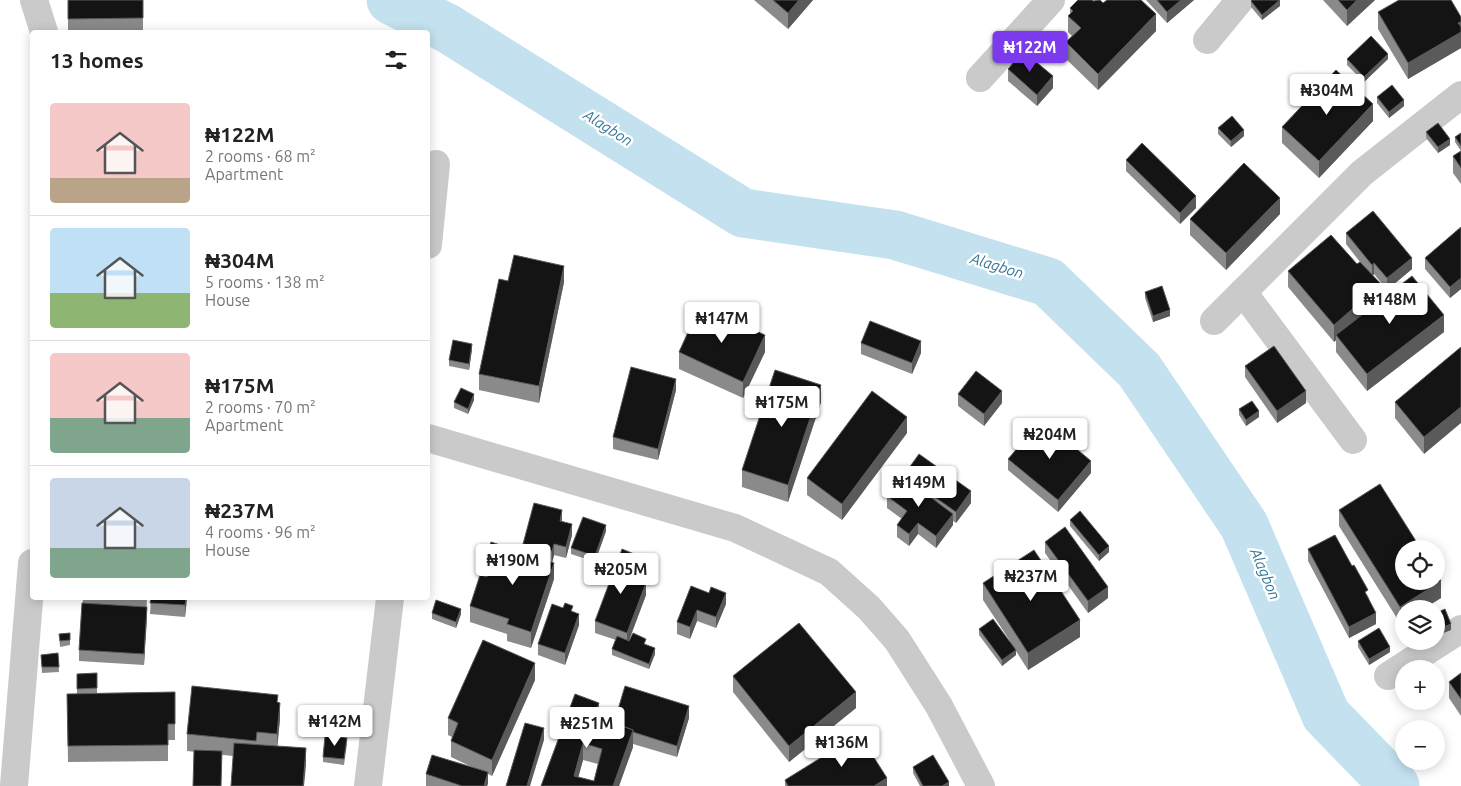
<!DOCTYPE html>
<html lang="en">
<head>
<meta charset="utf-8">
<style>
  body { margin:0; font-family:Ubuntu,sans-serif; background:#f6f6f6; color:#222; height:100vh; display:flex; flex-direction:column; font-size:19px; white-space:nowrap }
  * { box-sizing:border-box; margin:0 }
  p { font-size:16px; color:#767676 }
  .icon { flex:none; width:28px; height:28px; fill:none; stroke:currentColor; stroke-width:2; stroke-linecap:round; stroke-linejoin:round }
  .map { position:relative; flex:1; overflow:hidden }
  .panel { position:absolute; left:30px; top:30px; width:400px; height:570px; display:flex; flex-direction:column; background:#fff; border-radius:5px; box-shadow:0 2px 12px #0003 }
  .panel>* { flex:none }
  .tools { position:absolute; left:1395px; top:540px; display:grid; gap:10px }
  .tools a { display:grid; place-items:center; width:50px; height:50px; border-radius:50%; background:#fff; box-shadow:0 2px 12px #0003; font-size:25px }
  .price { position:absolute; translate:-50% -42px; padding:0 11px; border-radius:5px; background:#fff; color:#222; font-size:16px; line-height:32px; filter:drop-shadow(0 1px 2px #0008) }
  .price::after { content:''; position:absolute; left:50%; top:30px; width:15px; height:11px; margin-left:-8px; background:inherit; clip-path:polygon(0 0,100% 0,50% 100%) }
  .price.on { background:#7c3aed; color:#fff }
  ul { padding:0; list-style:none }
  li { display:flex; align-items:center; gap:15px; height:125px; padding:0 20px }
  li+li { border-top:1px solid #e0e0e0 }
  li span { display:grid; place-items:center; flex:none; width:140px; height:100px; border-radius:5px; color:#555 }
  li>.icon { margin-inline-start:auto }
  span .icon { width:60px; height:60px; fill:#fffc; stroke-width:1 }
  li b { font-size:21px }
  h2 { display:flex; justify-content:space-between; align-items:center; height:60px; padding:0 20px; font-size:21px }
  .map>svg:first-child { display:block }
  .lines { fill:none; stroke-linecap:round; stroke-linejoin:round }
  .river { stroke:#c3e1ee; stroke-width:49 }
  .minor { stroke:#cacaca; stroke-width:28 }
  .wall { fill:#8a8a8a; fill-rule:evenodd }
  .shaded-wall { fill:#5a5a5a }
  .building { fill:#141414; stroke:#5a5a5a; fill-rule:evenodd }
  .labels { text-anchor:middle; stroke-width:5; stroke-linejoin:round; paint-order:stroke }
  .water-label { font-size:15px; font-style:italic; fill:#347797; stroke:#fff }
</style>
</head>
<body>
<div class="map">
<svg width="1461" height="786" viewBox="0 0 1461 786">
  <rect width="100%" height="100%" fill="#fff"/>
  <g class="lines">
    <!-- river -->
    <path class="river" d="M391 0 447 28 743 213 895 235 1048 282 1139 370 1244 525 1326 715 1395 786"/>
    <!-- minor -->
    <g class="minor">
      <path d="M34 0 44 32"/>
      <path d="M1207 40 1240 0"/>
      <path d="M980 78 1051 0"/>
      <path d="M428 245 436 164"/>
      <path d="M1243 292 1353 440"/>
      <path d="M1214 321 1362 173 1461 95"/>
      <path d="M428 438 735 528 829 572 869 608 897 640 939 706 981 786"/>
      <path d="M1388 676 1461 629"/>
      <path d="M14 786 32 563"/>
      <path d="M368 786 390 598"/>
    </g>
  </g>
  <!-- wall -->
  <g class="wall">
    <rect x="68" y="0" width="75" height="32"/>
    <path d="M754 0H813L788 29Z"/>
    <path d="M1146 0H1194L1167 23Z"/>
    <path d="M1323 0H1375L1347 26Z"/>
    <path d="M1251 1 1280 6 1262 20 1251 7Z"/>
    <path d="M1070 8 1156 31 1098 90 1066 59V42L1072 36 1068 32V16L1070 14Z"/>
    <path d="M1378 12 1461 17V48L1408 79 1378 29Z"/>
    <path d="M1347 59H1388L1364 82 1347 65Z"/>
    <path d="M1008 69 1053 88 1037 106 1008 81Z"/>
    <path d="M1377 97 1404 106 1389 118 1377 103Z"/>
    <path d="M1373 121 1319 178 1282 143V127Z"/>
    <path d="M1218 128 1244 136 1231 147 1218 134Z"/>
    <path d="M1426 132 1450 145 1438 153 1426 138Z"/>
    <path d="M1461 133V184L1453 173V156L1461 151 1455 142V137Z"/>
    <path d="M1126 160 1196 208 1180 224 1126 171Z"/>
    <path d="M1280 214 1226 270 1190 235V219Z"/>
    <path d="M1461 227V289L1450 298 1425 269V258Z"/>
    <path d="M1346 233 1412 269 1387 290 1374 274 1373 276 1381 300 1444 332 1367 391 1336 352V340L1334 342 1288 287V271L1357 264 1360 262 1346 244Z"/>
    <path d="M508 281 564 282 539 403 479 390V374Z"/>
    <path d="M1145 292 1170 316 1153 322 1145 298Z"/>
    <path d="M861 343 921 353 912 374 861 354Z"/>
    <path d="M1461 347 1424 454 1395 418V402Z"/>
    <path d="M472 349 469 370 449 366V360Z"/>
    <path d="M679 352H765L743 398 679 369Z"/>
    <path d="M1245 366 1306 403 1277 423 1245 377Z"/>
    <path d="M676 390 658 460 613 449V437Z"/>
    <path d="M958 394 1002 403 984 426 958 406Z"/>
    <path d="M474 400 468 414 454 408V402Z"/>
    <path d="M821 402 788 502 742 487V470Z"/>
    <path d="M1239 409 1259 417 1246 426 1239 415Z"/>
    <path d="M907 433 842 520 807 495V478Z"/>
    <path d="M1008 459 1091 473 1058 512 1008 470Z"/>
    <path d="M904 475 971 503 956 523 953 521V525L936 548 918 534 909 546 897 537V525L902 519 887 508V496L904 478Z"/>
    <path d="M1339 510 1441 598 1400 623 1339 526Z"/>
    <path d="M1070 520 1109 552 1099 561 1070 526Z"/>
    <path d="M562 521 572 535 566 558 554 555 552 562 554 579 531 648 507 641V634L470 622V606L487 577 489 571H487V555L523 552V544Z"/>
    <path d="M606 531 595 562 571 554V548Z"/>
    <path d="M1045 542 1108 598 1088 613 1045 553Z"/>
    <path d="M1308 549 1368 596 1376 624 1349 638 1308 561Z"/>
    <path d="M639 567 634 579 646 595 629 641 646 644 655 654 649 669 612 655V649L616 640 595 633V621Z"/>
    <path d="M983 583 1080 637 1028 670 1016 651V655L1002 666 979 635V629L1010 641 983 600Z"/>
    <path d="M691 586 726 604 716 628 697 621 690 639 677 634V622Z"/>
    <path d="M83 598H147L144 665 79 661V650Z"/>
    <path d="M151 598H187L185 617 150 614Z"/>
    <path d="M573 612 579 625 565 665 538 655V644Z"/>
    <path d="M432 613 461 614 456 628 432 619Z"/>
    <path d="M70 633V645L60 647 59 634Z"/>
    <path d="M1358 641 1390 652 1369 665 1358 647Z"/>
    <path d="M58 653 59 672 42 673 41 655Z"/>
    <path d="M97 673V693L175 692V740H168V761L68 762 67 694H77V674Z"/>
    <path d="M1461 673V716L1449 698V682Z"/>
    <path d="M733 676 856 708 789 762 733 692Z"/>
    <path d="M535 680 492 776 488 774 487 786H426V774L474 768 451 757V741L452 737 448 735V718Z"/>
    <path d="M278 702 280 719 277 746 306 765 233 756 187 751V734Z"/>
    <path d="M599 718 614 723 689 718 677 757 633 744V747L619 786H541ZM583 760 598 764 594 781 578 777Z"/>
    <path d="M347 744 344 765 323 762V757Z"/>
    <path d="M913 767 949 786H920L913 773Z"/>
    <path d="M785 780 887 786H785Z"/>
  </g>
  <!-- shaded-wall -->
  <g class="shaded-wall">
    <path d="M799 0H813L788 29V13Z"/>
    <path d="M1181 0H1194L1167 23V12Z"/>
    <path d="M1280 0V6L1262 20V15Z"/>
    <path d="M1357 0H1375L1347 26V10Z"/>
    <path d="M1156 14V31L1098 90V74Z"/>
    <path d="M1461 22V48L1408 79V63Z"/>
    <path d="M1388 54V59L1364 82V77Z"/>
    <path d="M1053 76V88L1037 106V95Z"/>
    <path d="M1404 100V106L1389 118V112Z"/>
    <path d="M1373 104V121L1319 178V161Z"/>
    <path d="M1244 130V136L1231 147V141Z"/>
    <path d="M1450 139V145L1438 153V147Z"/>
    <path d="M1196 196V208L1180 224V213Z"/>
    <path d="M1280 198V214L1226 270V253Z"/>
    <path d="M1412 258V269L1387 290V278Z"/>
    <path d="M1374 263V274L1372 276V265Z"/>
    <path d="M564 266V282L539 403V386Z"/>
    <path d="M1461 278V289L1450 298V287Z"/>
    <path d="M1381 284V301L1336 335V340L1334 342V325Z"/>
    <path d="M1170 310V316L1153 322V316Z"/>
    <path d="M1444 315V332L1367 391V374Z"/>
    <path d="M765 335V352L743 398V382Z"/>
    <path d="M921 341V353L912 374V363Z"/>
    <path d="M472 344V349L469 370V364Z"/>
    <path d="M676 379V390L658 460V449Z"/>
    <path d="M821 385V402L788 502V485Z"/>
    <path d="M1002 391V403L984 426V414Z"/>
    <path d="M1306 391V403L1277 423V411Z"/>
    <path d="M474 394V400L468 414V409Z"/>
    <path d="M1461 407V423L1424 454V437Z"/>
    <path d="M1259 411V417L1246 426V420Z"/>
    <path d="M907 417V433L842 520V504Z"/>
    <path d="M1091 461V473L1058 512V500Z"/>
    <path d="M971 491V503L956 523V512Z"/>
    <path d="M562 510V522L560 521Z"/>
    <path d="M953 514V525L936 548V536Z"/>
    <path d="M918 523V534L909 546V534Z"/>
    <path d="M572 524V535L566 558V547Z"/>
    <path d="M606 525V531L595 562V556Z"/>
    <path d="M554 544V555L552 563V551Z"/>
    <path d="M1109 546V552L1099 561V555Z"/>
    <path d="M639 556V567L630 589V578Z"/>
    <path d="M554 563V579L531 648V632Z"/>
    <path d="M1441 581V598L1423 609H1404V621L1400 623V607Z"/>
    <path d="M646 583V595L627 645V633Z"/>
    <path d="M1108 587V598L1088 613V601Z"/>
    <path d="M726 593V604L716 628V617Z"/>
    <path d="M186 598H187L185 617V605Z"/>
    <path d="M147 607V618L144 665V654Z"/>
    <path d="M461 609V614L456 628V622Z"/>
    <path d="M697 610V621L690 639V627Z"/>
    <path d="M1376 613V624L1349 638V627Z"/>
    <path d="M579 614V625L565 665V653Z"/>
    <path d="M1080 620V637L1028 670V653Z"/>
    <path d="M1451 624V630L1436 636V630Z"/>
    <path d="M1390 647V652L1369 665V659Z"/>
    <path d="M655 648V654L649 669V664Z"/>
    <path d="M1016 650V655L1002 666V660Z"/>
    <path d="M535 663V680L492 776V760Z"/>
    <path d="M856 692V708L789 762V746Z"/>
    <path d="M280 703V719L277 750V734Z"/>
    <path d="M599 703V719L594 716Z"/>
    <path d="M689 706V718L677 757V746Z"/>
    <path d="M544 728V740L530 786H527Z"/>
    <path d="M633 730V747L619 786H613Z"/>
    <path d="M583 743V760L576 786 574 776Z"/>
    <path d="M306 748V765L304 786H303Z"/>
    <path d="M488 772V784L487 786H484Z"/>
    <path d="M887 778V786H874Z"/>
    <path d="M949 782V786H942Z"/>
  </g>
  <!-- building -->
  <g class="building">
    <path d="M68 0H143V18L68 19Z"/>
    <path d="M773 0H799L788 13Z"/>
    <path d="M1078 0H1092L1093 1 1100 0 1103 3 1107 0H1141L1156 14 1098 74 1066 42 1081 28 1068 16 1073 11 1070 8Z"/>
    <path d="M1157 0H1181L1167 12Z"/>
    <path d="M1252 0H1280L1262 15 1251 1Z"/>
    <path d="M1338 0H1357L1347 10Z"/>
    <path d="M1399 0H1451L1461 17V22L1458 23 1461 27V32L1408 63 1378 12Z"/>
    <path d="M1371 36 1388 54 1364 77 1347 59Z"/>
    <path d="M1023 51 1053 76 1037 95 1008 69Z"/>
    <path d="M1336 70 1373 104 1319 161 1282 127Z"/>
    <path d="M1392 85 1404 100 1389 112 1377 97Z"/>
    <path d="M1232 116 1244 130 1231 141 1218 128Z"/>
    <path d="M1438 123 1450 139 1438 147 1426 132Z"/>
    <path d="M1461 133V146L1455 137Z"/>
    <path d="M1142 143 1196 196 1180 213 1126 160Z"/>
    <path d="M1461 151V168L1453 156Z"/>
    <path d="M1244 163 1280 198 1226 253 1190 219Z"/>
    <path d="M1373 211 1412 258 1387 278 1374 263 1372 265 1346 233Z"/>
    <path d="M1461 227V278L1450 287 1425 258Z"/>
    <path d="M1331 235 1357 264 1360 262 1381 284 1334 325 1288 271Z"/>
    <path d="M514 255 564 266 539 386 479 374 499 279 508 281Z"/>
    <path d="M1412 276 1444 315 1367 374 1336 335Z"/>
    <path d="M1162 286 1170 310 1153 316 1145 292Z"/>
    <path d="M700 306 765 335 743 382 679 352Z"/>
    <path d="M870 321 921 341 912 363 861 343Z"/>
    <path d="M453 340 472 344 469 364 449 360Z"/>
    <path d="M1274 346 1306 391 1277 411 1245 366Z"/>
    <path d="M1461 347V407L1424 437 1395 402Z"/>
    <path d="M631 367 676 379 658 449 613 437Z"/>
    <path d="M775 370 821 385 788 485 742 470Z"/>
    <path d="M976 371 1002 391 984 414 958 394Z"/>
    <path d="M461 388 474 394 468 409 454 402Z"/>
    <path d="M872 391 907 417 842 504 807 478Z"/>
    <path d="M1252 401 1259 411 1246 420 1239 409Z"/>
    <path d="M1042 420 1091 461 1058 500 1008 459Z"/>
    <path d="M919 454 971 491 956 512 904 475Z"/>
    <path d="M902 476 953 514 936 536 918 523 909 534 897 525 907 511 887 496Z"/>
    <path d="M1380 484 1421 549H1404V581H1436V573L1441 581 1400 607 1339 510Z"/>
    <path d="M534 503 562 510 560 521 572 524 566 547 554 544 552 551 523 544Z"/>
    <path d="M1080 511 1109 546 1099 555 1070 520Z"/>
    <path d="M583 517 606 525 595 556 571 548Z"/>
    <path d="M1065 527 1108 587 1088 601 1045 542Z"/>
    <path d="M1335 535 1352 566 1354 565 1368 590 1365 592 1376 613 1349 627 1308 549Z"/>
    <path d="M491 542 554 563 531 632 507 624 509 619 470 606 480 575 487 577 494 557 487 555Z"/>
    <path d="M622 549 639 556 630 578 646 583 627 633 595 621Z"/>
    <path d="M1034 550 1080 620 1028 653 983 583Z"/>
    <path d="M691 586 709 593 711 587 726 593 716 617 697 610 690 627 677 622Z"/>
    <path d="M151 598H186L185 605 150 603Z"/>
    <path d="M436 600 461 609 456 622 432 613Z"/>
    <path d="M82 603 147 607 144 654 79 650Z"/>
    <path d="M565 603 573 606 571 611 579 614 565 653 538 644 552 604 563 608Z"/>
    <path d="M1445 609 1451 624 1436 630V613Z"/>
    <path d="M993 619 1016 650 1002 660 979 629Z"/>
    <path d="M799 623 856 692 789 746 733 676Z"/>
    <path d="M1379 628 1390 647 1369 659 1358 641Z"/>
    <path d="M70 633V640L60 641 59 634Z"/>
    <path d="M633 633 646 639 644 644 655 648 649 664 612 649 617 636 629 641Z"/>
    <path d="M483 640 535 663 492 760 451 741 458 723 448 718Z"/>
    <path d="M58 653 59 667H42L41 655Z"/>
    <path d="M97 673V688L77 689V674Z"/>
    <path d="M1461 673V699L1449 682Z"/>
    <path d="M192 686 278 695 277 702 280 703 277 734 257 732 256 741 187 734Z"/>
    <path d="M625 686 689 706 677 746 633 732V730L614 723Z"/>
    <path d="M175 692V724H168V745L68 746 67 694Z"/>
    <path d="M575 694 599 703 594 716 633 730 613 786H541ZM583 743 602 749 594 781 574 776Z"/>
    <path d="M525 723 544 728 527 786H506Z"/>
    <path d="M859 734 887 778 874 786H788L785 780Z"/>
    <path d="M325 736 347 738 344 759 323 757Z"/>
    <path d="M234 743 306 748 303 786H231Z"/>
    <path d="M194 750 222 751 221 786H193Z"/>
    <path d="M432 755 488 772 484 786H462L426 774Z"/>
    <path d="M933 755 949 782 942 786H923L913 767Z"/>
  </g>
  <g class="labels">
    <!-- water labels -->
    <g class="water-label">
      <text transform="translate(608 128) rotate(32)" y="5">Alagbon</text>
      <text transform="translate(997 266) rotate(17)" y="5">Alagbon</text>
      <text transform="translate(1265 574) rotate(67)" y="5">Alagbon</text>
    </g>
  </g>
</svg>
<div class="tools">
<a><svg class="icon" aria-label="locate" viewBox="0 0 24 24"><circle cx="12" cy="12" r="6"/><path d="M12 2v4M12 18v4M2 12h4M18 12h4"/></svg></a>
<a><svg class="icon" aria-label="layers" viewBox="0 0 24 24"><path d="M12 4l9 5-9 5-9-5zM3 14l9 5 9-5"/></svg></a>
<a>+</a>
<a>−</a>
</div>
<b class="price on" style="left:1030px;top:73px">₦122M</b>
<b class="price" style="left:1327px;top:116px">₦304M</b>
<b class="price" style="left:1390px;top:325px">₦148M</b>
<b class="price" style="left:722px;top:344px">₦147M</b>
<b class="price" style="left:782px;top:428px">₦175M</b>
<b class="price" style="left:1050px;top:460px">₦204M</b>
<b class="price" style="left:919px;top:508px">₦149M</b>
<b class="price" style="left:513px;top:586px">₦190M</b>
<b class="price" style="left:621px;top:595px">₦205M</b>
<b class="price" style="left:1031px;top:602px">₦237M</b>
<b class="price" style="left:335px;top:747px">₦142M</b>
<b class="price" style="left:587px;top:749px">₦251M</b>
<b class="price" style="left:842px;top:768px">₦136M</b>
<section class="panel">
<h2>13 homes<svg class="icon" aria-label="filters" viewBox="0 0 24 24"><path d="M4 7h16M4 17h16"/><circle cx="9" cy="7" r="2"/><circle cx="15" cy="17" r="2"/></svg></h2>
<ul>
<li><span style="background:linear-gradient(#f6c9c9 75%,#b9a48a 0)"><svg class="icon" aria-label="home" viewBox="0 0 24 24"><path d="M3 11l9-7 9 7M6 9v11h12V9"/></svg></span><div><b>₦122M</b><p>2 rooms · 68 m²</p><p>Apartment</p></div></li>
<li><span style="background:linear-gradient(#bfe0f5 65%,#8fb573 0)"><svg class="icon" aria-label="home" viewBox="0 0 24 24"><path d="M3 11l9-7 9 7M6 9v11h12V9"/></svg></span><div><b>₦304M</b><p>5 rooms · 138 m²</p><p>House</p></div></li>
<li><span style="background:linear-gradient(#f6c9c9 65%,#7fa58c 0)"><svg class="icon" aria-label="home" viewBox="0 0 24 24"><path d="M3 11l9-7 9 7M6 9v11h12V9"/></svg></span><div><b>₦175M</b><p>2 rooms · 70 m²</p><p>Apartment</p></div></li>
<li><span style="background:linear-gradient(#c9d6e8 70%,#7fa58c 0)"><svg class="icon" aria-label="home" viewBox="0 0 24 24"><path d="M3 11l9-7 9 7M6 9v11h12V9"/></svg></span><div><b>₦237M</b><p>4 rooms · 96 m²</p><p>House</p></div></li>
</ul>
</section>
</div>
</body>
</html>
